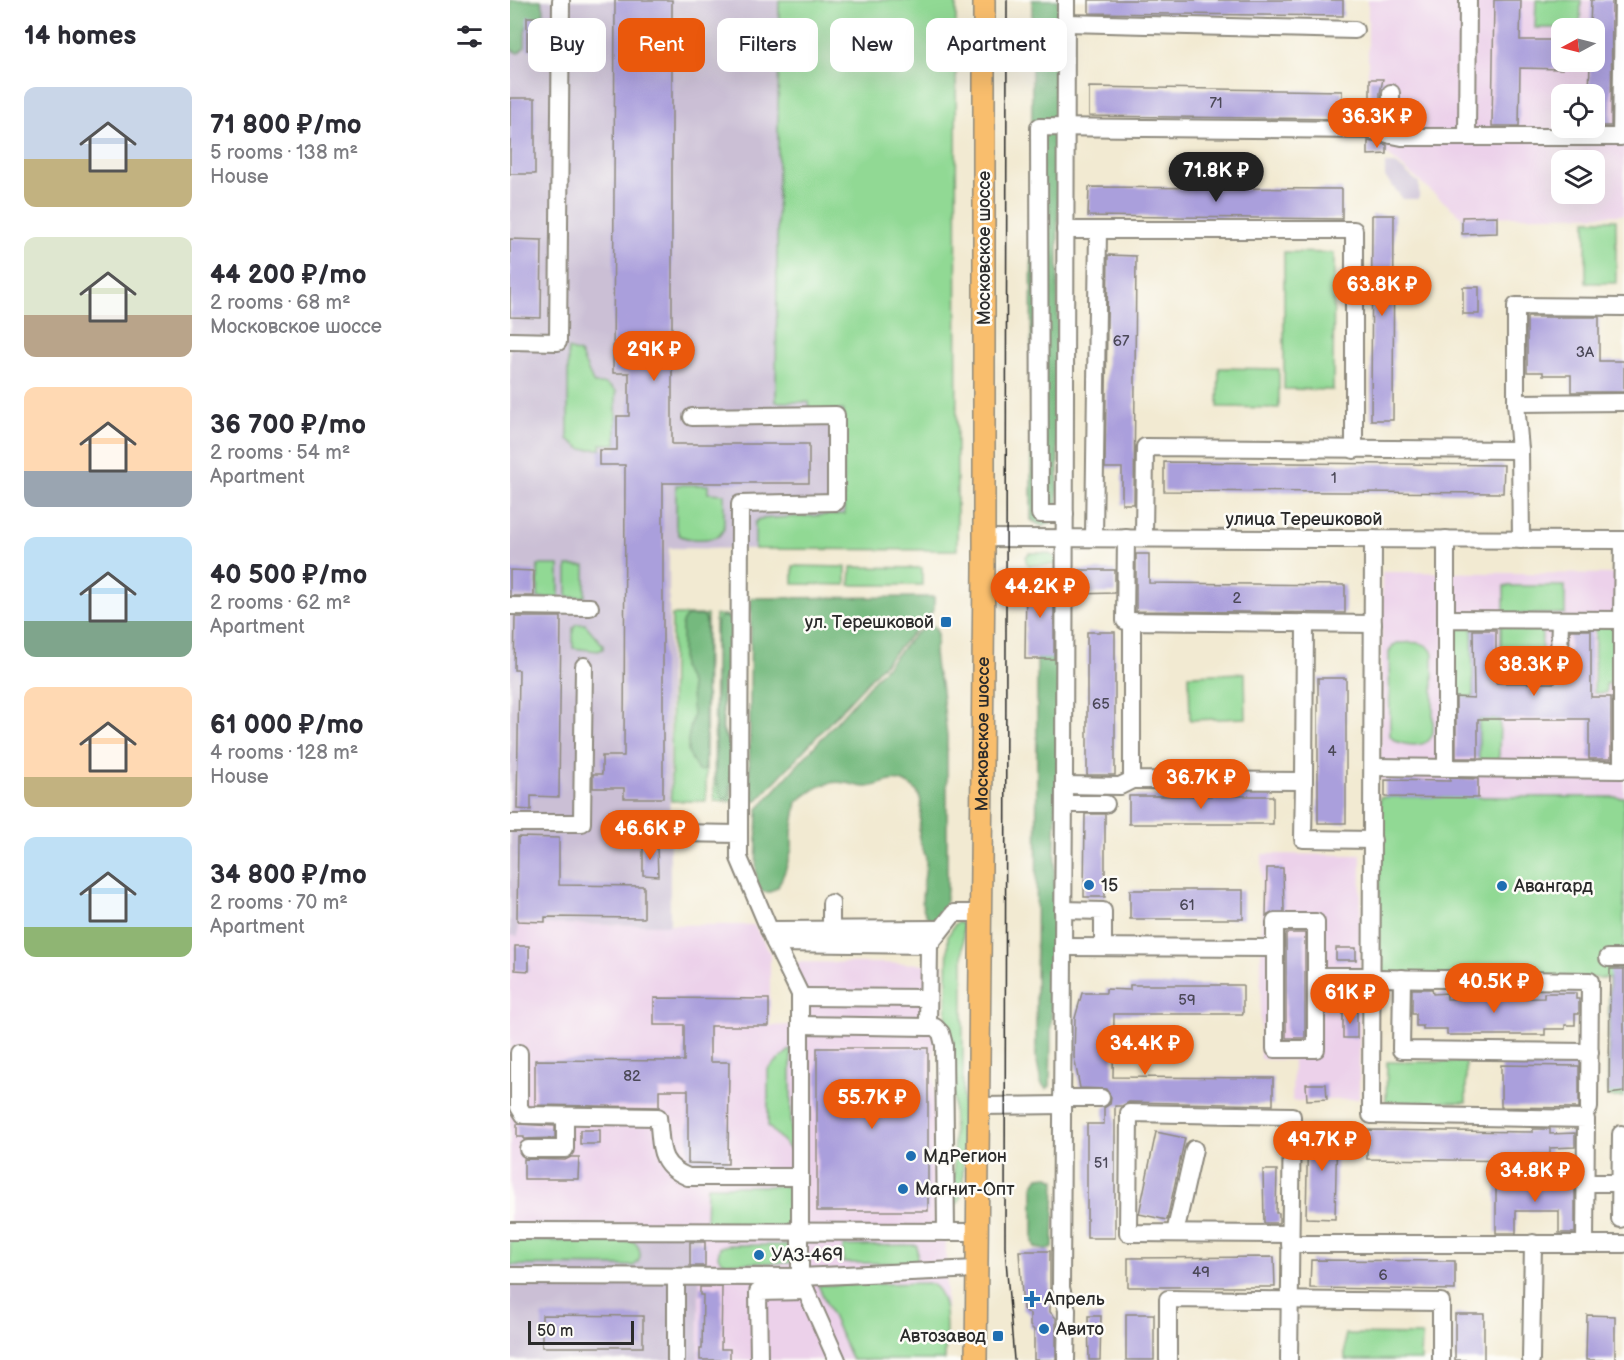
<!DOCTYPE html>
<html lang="en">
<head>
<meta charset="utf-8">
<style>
  body { margin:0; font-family:"Balsamiq Sans",sans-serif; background:#f2f2f3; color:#2b2b33; height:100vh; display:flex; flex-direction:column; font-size:22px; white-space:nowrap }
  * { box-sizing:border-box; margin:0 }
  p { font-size:20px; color:#7c7c81 }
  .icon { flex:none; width:33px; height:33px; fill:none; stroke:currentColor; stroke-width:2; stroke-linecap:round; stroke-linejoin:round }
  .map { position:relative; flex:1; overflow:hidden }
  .side { display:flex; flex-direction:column; background:#fff; width:510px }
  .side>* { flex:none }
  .top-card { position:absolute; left:18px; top:18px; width:570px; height:54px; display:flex; gap:12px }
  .needle { width:39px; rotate:263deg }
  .controls { position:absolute; left:1041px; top:18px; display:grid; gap:12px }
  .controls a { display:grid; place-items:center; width:54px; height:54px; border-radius:12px; background:#fff; box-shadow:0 6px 24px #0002; font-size:30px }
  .scale { position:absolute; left:18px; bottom:15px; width:106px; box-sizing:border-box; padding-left:6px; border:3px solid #2b2b2b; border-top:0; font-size:16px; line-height:21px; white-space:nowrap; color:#2b2b2b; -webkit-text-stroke:4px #fdfcf7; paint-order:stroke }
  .price { position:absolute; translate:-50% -51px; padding:0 14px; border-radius:21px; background:#ea580c; color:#fff; font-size:20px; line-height:39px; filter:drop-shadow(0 2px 3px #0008) }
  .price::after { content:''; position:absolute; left:50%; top:36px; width:18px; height:14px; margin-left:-9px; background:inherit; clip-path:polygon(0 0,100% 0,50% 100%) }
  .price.active { background:#222; color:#fff }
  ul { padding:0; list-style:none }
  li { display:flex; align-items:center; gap:18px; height:150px; padding:0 24px }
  li span { display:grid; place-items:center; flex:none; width:168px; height:120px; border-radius:12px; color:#555 }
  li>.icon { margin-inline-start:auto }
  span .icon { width:72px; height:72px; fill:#fffc; stroke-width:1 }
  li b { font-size:26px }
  h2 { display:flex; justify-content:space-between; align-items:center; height:72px; padding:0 24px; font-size:26px }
  .pill { padding:0 21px; border-radius:12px; background:#fff; box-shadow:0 6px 24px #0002; font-size:21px; line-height:54px }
  .pill.active { background:#ea580c; color:#fff }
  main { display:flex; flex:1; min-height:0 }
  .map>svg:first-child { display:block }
  .built { fill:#ecd1ea; fill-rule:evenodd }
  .industrial { fill:#cbbfd5 }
  .green { fill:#91d994; stroke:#5e8260; stroke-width:1.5 }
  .forest { fill:#74b97e; stroke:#507254; stroke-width:1.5 }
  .building { fill:#aa9fdc }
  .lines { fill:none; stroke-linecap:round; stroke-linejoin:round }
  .minor-casing { stroke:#8e8a7e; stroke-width:20 }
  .major-casing { stroke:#8e8a7e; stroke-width:24 }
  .minor { stroke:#fff; stroke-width:16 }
  .major { stroke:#f9be6d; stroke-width:21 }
  .tram { stroke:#2b2b2b; stroke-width:1.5 }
  .poi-dot { fill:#1f6fb2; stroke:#fdfcf7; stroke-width:2 }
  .labels { text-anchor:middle; stroke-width:5; stroke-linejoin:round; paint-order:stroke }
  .number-label { font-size:15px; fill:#4b4857 }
  .street-label { font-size:18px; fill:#2b2b2b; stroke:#fdfcf7 }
  .poi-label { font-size:18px; fill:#2b2b2b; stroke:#fdfcf7; text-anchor:start }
</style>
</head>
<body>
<main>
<section class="side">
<h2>14 homes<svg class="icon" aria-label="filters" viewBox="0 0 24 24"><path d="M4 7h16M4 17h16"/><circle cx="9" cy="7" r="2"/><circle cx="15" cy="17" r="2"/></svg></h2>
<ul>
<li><span style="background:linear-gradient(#c9d6e8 60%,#c2b280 0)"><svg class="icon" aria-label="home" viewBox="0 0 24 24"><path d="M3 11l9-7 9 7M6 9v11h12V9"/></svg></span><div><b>71 800 ₽/mo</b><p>5 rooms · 138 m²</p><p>House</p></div></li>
<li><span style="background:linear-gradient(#dfe7d0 65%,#b9a48a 0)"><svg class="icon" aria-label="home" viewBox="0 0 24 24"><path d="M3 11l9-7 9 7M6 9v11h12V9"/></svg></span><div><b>44 200 ₽/mo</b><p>2 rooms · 68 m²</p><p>Московское шоссе</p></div></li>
<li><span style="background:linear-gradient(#ffd9b3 70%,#9aa5b1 0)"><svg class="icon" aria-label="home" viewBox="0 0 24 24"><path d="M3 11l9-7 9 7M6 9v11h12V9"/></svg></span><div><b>36 700 ₽/mo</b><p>2 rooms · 54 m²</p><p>Apartment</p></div></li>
<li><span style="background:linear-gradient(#bfe0f5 70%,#7fa58c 0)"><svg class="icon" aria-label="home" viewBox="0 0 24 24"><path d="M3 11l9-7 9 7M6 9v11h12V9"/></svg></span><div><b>40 500 ₽/mo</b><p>2 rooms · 62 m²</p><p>Apartment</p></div></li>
<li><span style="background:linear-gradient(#ffd9b3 75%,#c2b280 0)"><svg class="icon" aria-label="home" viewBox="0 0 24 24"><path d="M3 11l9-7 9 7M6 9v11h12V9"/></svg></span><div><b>61 000 ₽/mo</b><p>4 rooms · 128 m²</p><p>House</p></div></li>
<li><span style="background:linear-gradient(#bfe0f5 75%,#8fb573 0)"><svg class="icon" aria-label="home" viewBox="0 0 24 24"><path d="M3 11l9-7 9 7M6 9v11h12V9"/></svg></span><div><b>34 800 ₽/mo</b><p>2 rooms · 70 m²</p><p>Apartment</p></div></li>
</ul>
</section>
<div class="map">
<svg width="1114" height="1360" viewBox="0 0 1114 1360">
  <rect width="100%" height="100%" fill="#fdfcf7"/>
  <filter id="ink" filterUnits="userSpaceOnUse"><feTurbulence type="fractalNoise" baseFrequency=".0167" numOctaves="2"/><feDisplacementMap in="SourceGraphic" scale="12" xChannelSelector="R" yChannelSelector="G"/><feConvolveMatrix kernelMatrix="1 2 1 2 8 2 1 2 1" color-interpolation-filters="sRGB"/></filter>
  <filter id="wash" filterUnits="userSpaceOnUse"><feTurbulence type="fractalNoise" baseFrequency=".008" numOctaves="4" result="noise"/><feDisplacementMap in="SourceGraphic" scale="24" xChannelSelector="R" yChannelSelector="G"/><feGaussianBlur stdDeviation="1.35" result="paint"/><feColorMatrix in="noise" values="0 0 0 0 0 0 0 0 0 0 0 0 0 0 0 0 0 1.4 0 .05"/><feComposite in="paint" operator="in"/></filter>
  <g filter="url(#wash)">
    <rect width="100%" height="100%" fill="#f2ead2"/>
    <!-- built -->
    <g class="built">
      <path d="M858 0H1114V215L952 217 877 154 858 155ZM1052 28H1084V62H1052ZM1052 94H1084V128H1052ZM1052 160H1084V194H1052Z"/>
      <path d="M872 572 1114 574V797H875V780H870Z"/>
      <path d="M752 854 851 855 849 1099 782 1101 783 1060 750 1059Z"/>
      <path d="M8 924 244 925 260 953V1026L282 1025 284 962 432 964 431 1033 424 1045V1217L436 1232V1360H188L189 1224 0 1223V935H8Z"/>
    </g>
    <!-- industrial -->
    <g class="industrial">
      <path d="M0 0H269L266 402H299V411L333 410 334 514 249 519 245 523V549L159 548 160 925 8 924V936L0 935Z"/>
      <path d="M875 164H886L909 183V199H893L875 177Z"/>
      <path d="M0 1223 190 1224 188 1360H0Z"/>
    </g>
    <!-- green -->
    <g class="green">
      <path d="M269 0H446L447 550 245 549V523L249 519 334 514 333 410 299 411V402H266Z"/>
      <path d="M1026 0H1071L1070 28H1025Z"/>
      <rect x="1076" y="220" width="30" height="63"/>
      <path d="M774 252 824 253 823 390 774 389Z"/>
      <path d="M58 349 70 353 84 384H96L106 391V444H91V449H72L58 439Z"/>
      <path d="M709 368 769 369V408L708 407Z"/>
      <path d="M166 485H198V493L214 494V529L209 536C198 540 179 541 169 535L166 526Z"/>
      <path d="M519 553C533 553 544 550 549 565H519L516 562V557Z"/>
      <rect x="28" y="565" width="21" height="33"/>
      <rect x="57" y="566" width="18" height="31"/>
      <path d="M283 566 336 567V585L283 584Z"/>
      <path d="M341 567 412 568V585H340Z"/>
      <rect x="994" y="586" width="61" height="28"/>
      <path d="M162 615H197L196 801H161Z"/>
      <path d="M205 615H216L221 618 223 665 213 683V729L222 750V801H204Z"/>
      <path d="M991 623 1047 624V630H1032L1031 681 991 680Z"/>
      <path d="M66 624H75L93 645V649L88 651 63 648V628Z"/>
      <path d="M965 625V629H962L963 697H940L942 627Z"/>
      <path d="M1085 626H1101L1108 629 1110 684H1096V693H1084Z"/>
      <path d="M887 643C901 643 916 639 923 653V732C922 736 922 738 918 741 909 748 886 745 880 736L879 652 883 646Z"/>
      <path d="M735 673 736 718 680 720 679 675Z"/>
      <path d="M969 720H990L989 756 986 763 969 765Z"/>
      <path d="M870 797H1114V1097H1098L1099 978 869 975Z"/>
      <path d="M449 922 453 925V1189L449 1202 444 1206 443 1040 436 1031 438 936 445 924Z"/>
      <path d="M281 1049V1150L258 1126V1069Z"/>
      <path d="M877 1062H956V1102H876Z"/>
      <path d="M197 1186H281V1227H196Z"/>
      <path d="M0 1241H123C132 1248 133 1261 123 1266L0 1265Z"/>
      <path d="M218 1245H279L284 1247 285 1261 279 1263H214L210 1260 208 1256 210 1247Z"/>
      <path d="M407 1245V1263H333V1246Z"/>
      <path d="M418 1283C442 1290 435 1339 435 1360H342L308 1285Z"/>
      <path d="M835 1334 912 1335 911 1360H835Z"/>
    </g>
    <!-- forest -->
    <g class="forest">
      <path d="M0 0H31L34 9 33 15 18 23 15 31V47L8 53 0 49Z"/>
      <path d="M522 0H548V518L533 527 521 520Z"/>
      <path d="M424 597V610L247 801H239L241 598Z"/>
      <path d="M177 616H194L196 621 195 764V769L192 771H188L178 752V739L183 715 180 683 172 667V623L174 619Z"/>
      <path d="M214 616 222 620V662L212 684V730L221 749 220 795 217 799 211 797 206 780V625L209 618Z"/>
      <path d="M418 626H424L427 632V641L424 653 426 670 431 683 437 736V889C436 904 436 914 423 923 403 908 417 880 416 859 415 852 410 845 409 837 408 814 421 793 393 782 381 777 369 786 358 787 349 788 344 784 336 783 315 779 302 790 287 802L282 832V849L275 871 268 887 260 892H252L247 882 246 868 248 809 406 633Z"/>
      <path d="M542 648 548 654 549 662 540 1086 536 1089 531 1083 526 1056 527 665V656Z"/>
      <path d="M537 1176 545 1180 543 1248 536 1250 525 1248 523 1242V1186L529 1177Z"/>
    </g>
    <g id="blocks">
      <!-- building -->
      <g class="building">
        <path d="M105 0H162V444H299V483H153V798H114V788H83V774H92V756H114L115 465H89V450H107V416H119V373H103Z"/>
        <path d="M579 0H833V16L579 13Z"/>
        <path d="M984 0H1011L1010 40H1052V69L1010 68 1009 126H982Z"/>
        <path d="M1081 0H1102L1101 126H1084V94H1079L1080 62H1084V28H1080Z"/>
        <rect x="17" y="17" width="16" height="33"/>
        <path d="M860 79H873L870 93V122L860 120Z"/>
        <path d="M579 87 832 91V119L579 116Z"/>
        <rect x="0" y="98" width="25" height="76"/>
        <path d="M858 141 877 145V154L858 155Z"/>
        <path d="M579 187 832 189V219L578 216Z"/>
        <path d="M862 215H884L883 420H861Z"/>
        <path d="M987 216V233L952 234V217Z"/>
        <path d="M0 239 32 240 31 318 0 317Z"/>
        <path d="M598 255 626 256 624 504H612V468H595Z"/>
        <rect x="953" y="287" width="16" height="27"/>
        <path d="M1017 317H1089V361H1114V392H1061V375H1033V372H1017Z"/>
        <path d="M654 462 994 465 993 493 654 491Z"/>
        <path d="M626 554H639V583L835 585V613L626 611Z"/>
        <path d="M0 570 24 571V596H0Z"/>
        <path d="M568 570H605V593L565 594V571Z"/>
        <path d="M533 571H544V659H515L516 582 533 583Z"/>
        <path d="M5 617H51L49 797 21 796V810L7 809 9 670H4Z"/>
        <path d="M963 630H986V683H1045L1044 666H1054L1059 658 1060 630H1081V697H1101V759H1079V719H968V758H946V697L964 698Z"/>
        <rect x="577" y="632" width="28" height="143"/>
        <rect x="808" y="678" width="28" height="145"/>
        <path d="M940 778 968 779V798L875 797V780L940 781Z"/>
        <rect x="619" y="796" width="144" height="28"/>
        <path d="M575 814H595V897H574Z"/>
        <path d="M8 837 49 838V885L134 886V918L35 917V922L7 921Z"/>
        <path d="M133 846H147L148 876 133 875Z"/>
        <path d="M757 868H773L774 912H764L756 916Z"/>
        <rect x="620" y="890" width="113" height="29"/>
        <rect x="776" y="933" width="19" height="105"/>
        <path d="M5 946H19V971L5 970Z"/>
        <rect x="826" y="948" width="20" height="12"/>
        <path d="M1100 969H1114V1092L1099 1094Z"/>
        <path d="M620 985H733V1014H604L603 1077 763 1078V1105L619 1102 612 1106H605V1238H577V1124H594V1108L600 1104 601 1097 596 1089 570 1088 564 1057 565 1018 572 993H596V989L620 990Z"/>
        <path d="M902 989H922L923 994 937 993V999L1034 998V993H1066V999H1069V1014H1065V1025H1055V1029H1035V1035H937V1029H913V1026H906V1014H902Z"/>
        <path d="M144 998 259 999V1026H200V1062H219L218 1164 178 1163V1090H149V1107L25 1105V1060L174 1061V1025H144Z"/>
        <rect x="833" y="1012" width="14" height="26"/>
        <rect x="307" y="1048" width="111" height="163"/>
        <path d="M991 1065 1069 1066V1108L991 1107Z"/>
        <path d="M796 1084H816L817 1099 797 1100Z"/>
        <path d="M7 1124 45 1126V1138L14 1139V1137H7Z"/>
        <path d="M798 1126H827L825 1219 796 1218Z"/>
        <path d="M1023 1129H1040V1134L1065 1133V1147L1040 1148V1154H1020V1161L857 1159V1130L1023 1132Z"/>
        <rect x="70" y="1130" width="20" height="14"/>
        <path d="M646 1132 675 1138 657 1220 629 1214Z"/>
        <path d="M61 1157H69L68 1179H14V1159L55 1160Z"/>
        <path d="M753 1170H767L766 1213H769V1223H754Z"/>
        <path d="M986 1182 1065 1183V1233H1049V1211H1006V1233H986Z"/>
        <rect x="180" y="1242" width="15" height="24"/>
        <path d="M509 1251H540V1312L546 1318V1360H524V1330L520 1326V1314L513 1309Z"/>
        <path d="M764 1257 765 1287H618V1258Z"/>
        <path d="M801 1260 945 1261V1290L800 1288Z"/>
        <path d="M190 1287H212L211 1349H220V1360H190V1349H192L193 1295H190Z"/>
        <rect x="616" y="1314" width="28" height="46"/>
        <rect x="945" y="1314" width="29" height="46"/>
        <path d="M32 1315 133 1316V1347H32Z"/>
        <path d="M1077 1315 1105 1316V1360H1076Z"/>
        <path d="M578 1316H591L590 1360H579Z"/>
      </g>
    </g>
  </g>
  <g filter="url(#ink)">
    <use href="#blocks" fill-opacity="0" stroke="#8e8a7e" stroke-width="1.5"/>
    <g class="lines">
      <!-- minor casing -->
      <g class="minor-casing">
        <g id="minor">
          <path d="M556 0 554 785 551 1288 557 1310 556 1360"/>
          <path d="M556 23 845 30"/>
          <path d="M881 135V93"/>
          <path d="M957 137 958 0"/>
          <path d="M555 230H844V450"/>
          <path d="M0 341 48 342 51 0"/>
          <path d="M1006 403 1114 402"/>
          <path d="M182 417 326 415V502L230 504 229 834"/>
          <path d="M1010 450 1011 540"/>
          <path d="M555 514H530L529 127 858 130 892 137H1111L1113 0"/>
          <path d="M474 538 1114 540"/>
          <path d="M584 538 588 230"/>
          <path d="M616 538 615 621 863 624"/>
          <path d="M634 538 635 447 1010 450 1006 403V306L1114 307"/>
          <path d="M863 539 861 1115 1076 1119 1075 1244"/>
          <path d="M936 539V619"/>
          <path d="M0 606 80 607"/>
          <path d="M1112 620 1113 540"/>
          <path d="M622 621V780L794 781 795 623"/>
          <path d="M1049 657 1050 620"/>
          <path d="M863 767 1112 770V620L936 619V768"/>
          <path d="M794 781 793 839 863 840"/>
          <path d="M554 785 610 786 622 780"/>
          <path d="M554 804H596"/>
          <path d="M0 823H72L74 666"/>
          <path d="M165 833 229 834V858L265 943 290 994V1277L327 1360"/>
          <path d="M553 910 593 911V940"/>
          <path d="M259 930 431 929"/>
          <path d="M321 930V903"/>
          <path d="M265 943 419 945"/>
          <path d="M553 947 765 948V922H806V1049H765V948"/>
          <path d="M1098 958H1114"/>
          <path d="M806 976H863"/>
          <path d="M863 978 1080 981 1079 1108"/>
          <path d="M892 978 891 1050 1080 1052"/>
          <path d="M290 997 418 998"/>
          <path d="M290 1025 418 1027 419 945 444 913H471"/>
          <path d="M418 1027H425L431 1033 434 1045 436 1232"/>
          <path d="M9 1053V1107L14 1115 148 1117C152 1147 147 1164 178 1177H290"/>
          <path d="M552 1098H591"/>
          <path d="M469 1106 552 1105"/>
          <path d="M18 1149H55V1116"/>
          <path d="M1076 1183H1110"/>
          <path d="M1110 1219 1111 1134"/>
          <path d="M0 1231 468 1232"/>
          <path d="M665 1233 684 1149"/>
          <path d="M780 1244H1114"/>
          <path d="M0 1276 290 1277 467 1269"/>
          <path d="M166 1360V1277"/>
          <path d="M249 1360 248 1292 296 1291"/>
          <path d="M658 1360V1299L931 1302V1360"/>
          <path d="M779 1360 782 1116 619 1113 618 1233 780 1234"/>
          <path d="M1021 1360 1023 1243"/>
        </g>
      </g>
      <!-- major casing -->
      <g class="major-casing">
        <g id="major">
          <path id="s1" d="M466 1360 474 567V0"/>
        </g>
      </g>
      <!-- minor -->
      <use href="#minor" class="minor"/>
      <!-- major -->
      <use href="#major" class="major"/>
      <!-- tram -->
      <path class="tram" d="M497 0 495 1247 504 1360"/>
    </g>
  </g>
  <!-- markers -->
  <g class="poi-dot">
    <rect x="430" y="616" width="12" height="12" rx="3"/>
    <circle cx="579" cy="885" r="6"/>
    <circle cx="992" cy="886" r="6"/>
    <circle cx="401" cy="1156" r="6"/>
    <circle cx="393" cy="1189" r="6"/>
    <circle cx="249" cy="1255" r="6"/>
    <path d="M519 1290h6v6h6v6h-6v6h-6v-6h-6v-6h6z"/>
    <circle cx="534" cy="1329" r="6"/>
    <rect x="482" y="1330" width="12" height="12" rx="3"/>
  </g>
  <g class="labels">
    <!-- number labels -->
    <g class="number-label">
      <text x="706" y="108">71</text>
      <text x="611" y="346">67</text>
      <text x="1075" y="357">3А</text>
      <text x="824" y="483">1</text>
      <text x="727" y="603">2</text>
      <text x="591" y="709">65</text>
      <text x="822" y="756">4</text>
      <text x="677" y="910">61</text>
      <text x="677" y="1005">59</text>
      <text x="122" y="1081">82</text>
      <text x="591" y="1168">51</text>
      <text x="691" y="1277">49</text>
      <text x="873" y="1280">6</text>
    </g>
    <!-- street labels -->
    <g class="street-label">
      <text transform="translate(474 248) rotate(-90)" y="6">Московское шоссе</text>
      <text x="794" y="525">улица Терешковой</text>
      <text dy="6" stroke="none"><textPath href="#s1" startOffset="626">Московское шоссе</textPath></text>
    </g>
    <!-- poi labels -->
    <g class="poi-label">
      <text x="424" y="628" text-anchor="end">ул. Терешковой</text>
      <text x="591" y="891">15</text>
      <text x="1004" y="892">Авангард</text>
      <text x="413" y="1162">МдРегион</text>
      <text x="405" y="1195">Магнит-Опт</text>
      <text x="261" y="1261">УАЗ-469</text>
      <text x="534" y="1305">Апрель</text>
      <text x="546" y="1335">Авито</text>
      <text x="476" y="1342" text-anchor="end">Автозавод</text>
    </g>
  </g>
</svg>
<div class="controls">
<a><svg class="needle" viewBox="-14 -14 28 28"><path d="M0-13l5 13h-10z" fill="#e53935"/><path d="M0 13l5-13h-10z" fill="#7c7c81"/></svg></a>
<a><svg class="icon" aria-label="locate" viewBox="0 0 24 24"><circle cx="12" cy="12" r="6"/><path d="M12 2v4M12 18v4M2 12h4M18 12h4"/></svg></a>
<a><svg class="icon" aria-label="layers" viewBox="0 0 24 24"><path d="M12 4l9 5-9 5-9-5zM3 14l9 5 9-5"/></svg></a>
</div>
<div class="scale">50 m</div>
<b class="price" style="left:867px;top:149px">36.3K ₽</b>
<b class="price active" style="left:706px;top:203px">71.8K ₽</b>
<b class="price" style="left:872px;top:317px">63.8K ₽</b>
<b class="price" style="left:144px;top:382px">29K ₽</b>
<b class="price" style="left:530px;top:619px">44.2K ₽</b>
<b class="price" style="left:1024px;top:697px">38.3K ₽</b>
<b class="price" style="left:691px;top:810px">36.7K ₽</b>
<b class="price" style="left:140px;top:861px">46.6K ₽</b>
<b class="price" style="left:984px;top:1014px">40.5K ₽</b>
<b class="price" style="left:840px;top:1025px">61K ₽</b>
<b class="price" style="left:635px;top:1076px">34.4K ₽</b>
<b class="price" style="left:362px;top:1130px">55.7K ₽</b>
<b class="price" style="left:812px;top:1172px">49.7K ₽</b>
<b class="price" style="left:1025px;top:1203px">34.8K ₽</b>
<div class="top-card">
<a class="pill">Buy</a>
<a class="pill active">Rent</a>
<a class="pill">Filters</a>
<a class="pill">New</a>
<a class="pill">Apartment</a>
</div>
</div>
</main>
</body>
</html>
